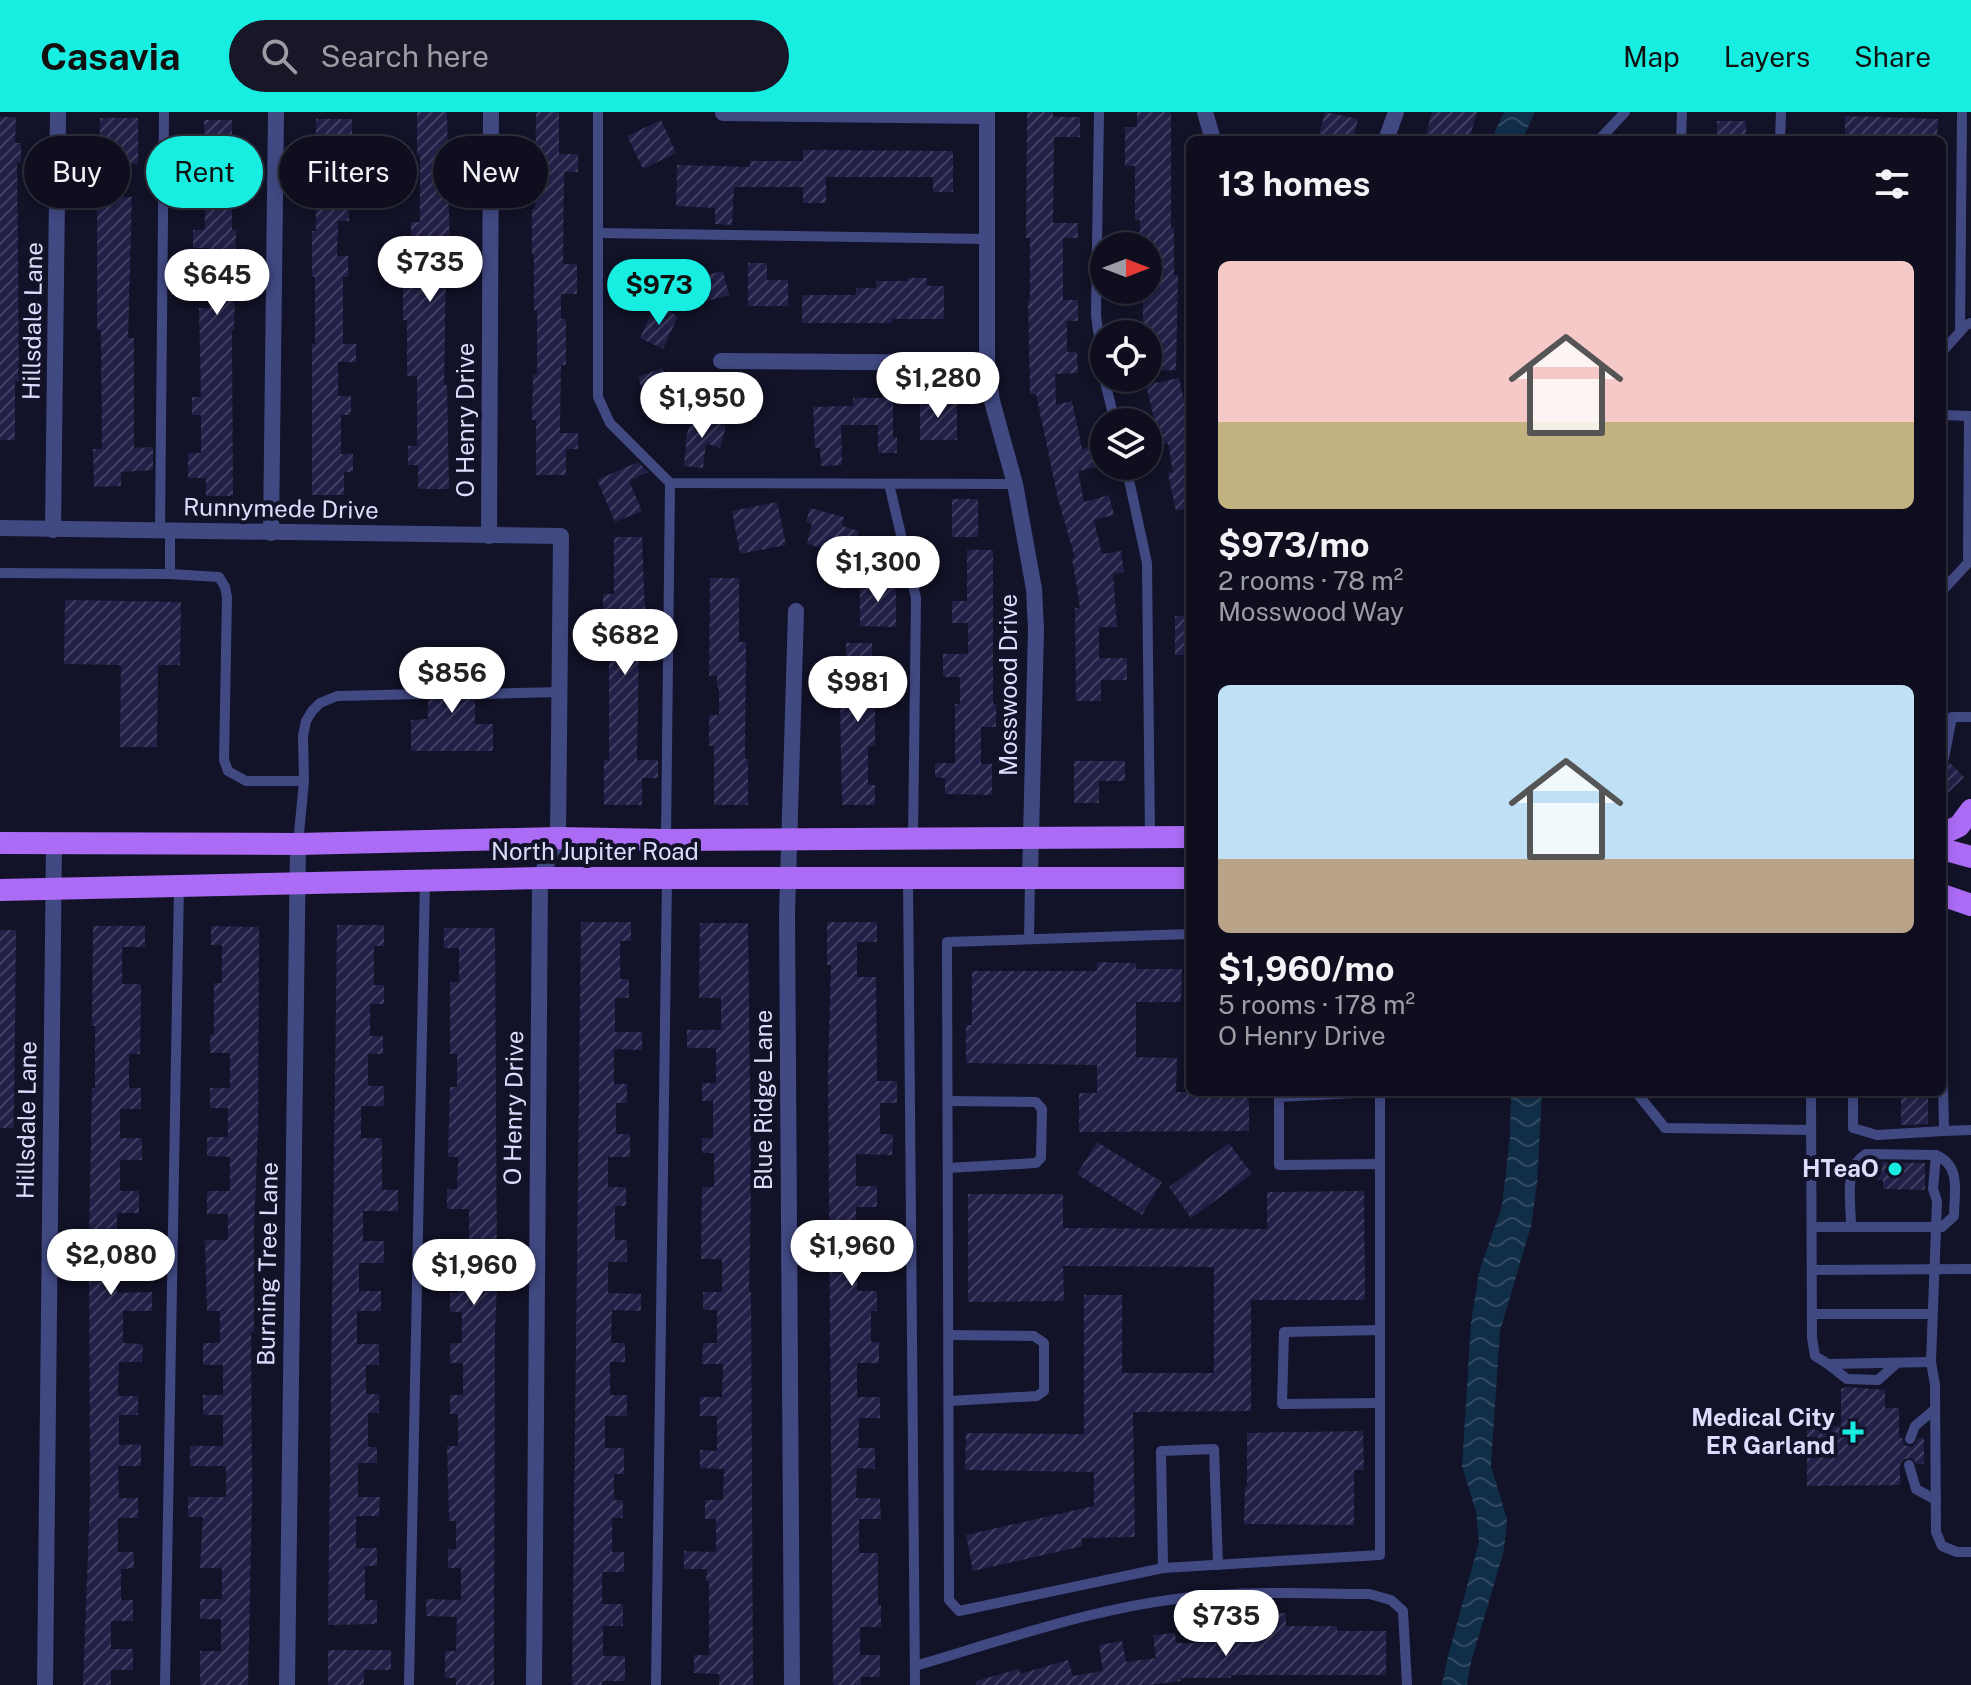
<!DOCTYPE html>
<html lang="en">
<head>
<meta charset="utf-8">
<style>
  body { margin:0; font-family:"Public Sans",sans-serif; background:#171727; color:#f1f3f6; height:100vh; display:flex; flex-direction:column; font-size:30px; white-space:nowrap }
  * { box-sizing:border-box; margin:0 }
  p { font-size:26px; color:#9b9ca4 }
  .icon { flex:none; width:44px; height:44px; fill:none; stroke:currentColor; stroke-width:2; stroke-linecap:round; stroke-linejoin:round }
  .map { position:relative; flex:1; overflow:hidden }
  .details { position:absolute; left:1186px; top:24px; width:760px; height:960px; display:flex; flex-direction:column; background:#0e0e1e; border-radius:12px; box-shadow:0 4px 12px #0003,0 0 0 2px #2e2e3c }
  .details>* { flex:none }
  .top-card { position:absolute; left:24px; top:24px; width:760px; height:72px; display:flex; gap:16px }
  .needle { width:52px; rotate:90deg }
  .buttons { position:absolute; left:1090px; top:120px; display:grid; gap:16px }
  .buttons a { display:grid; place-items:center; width:72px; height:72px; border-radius:50%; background:#0e0e1e; box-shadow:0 4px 12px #0003,0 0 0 2px #2e2e3c; font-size:40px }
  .price { position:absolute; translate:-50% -68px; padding:0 18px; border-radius:28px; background:#fff; color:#222; font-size:26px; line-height:52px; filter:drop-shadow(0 2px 4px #0008) }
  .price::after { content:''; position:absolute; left:50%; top:48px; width:24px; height:18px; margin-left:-12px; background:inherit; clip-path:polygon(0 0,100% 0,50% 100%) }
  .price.selected { background:#17ede0; color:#111 }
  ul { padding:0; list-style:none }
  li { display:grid; align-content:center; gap:16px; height:424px; padding:0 32px }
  li span { display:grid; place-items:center; height:248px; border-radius:12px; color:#555 }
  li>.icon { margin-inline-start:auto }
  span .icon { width:144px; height:144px; fill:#fffc; stroke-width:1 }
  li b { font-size:34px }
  h2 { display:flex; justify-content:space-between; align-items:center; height:96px; padding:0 32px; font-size:34px }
  .chip { padding:0 28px; border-radius:36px; background:#0e0e1e; box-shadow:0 4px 12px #0003,0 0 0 2px #2e2e3c; font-size:28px; line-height:72px }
  .chip.selected { background:#17ede0; color:#111 }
  header { display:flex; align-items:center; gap:48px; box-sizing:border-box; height:112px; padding:0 40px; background:#17ede0; color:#111 }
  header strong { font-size:38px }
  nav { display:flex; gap:44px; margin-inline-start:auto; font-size:28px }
  .search { width:560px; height:72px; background:#171727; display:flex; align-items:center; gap:20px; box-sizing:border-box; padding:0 28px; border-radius:44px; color:#9b9ca4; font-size:30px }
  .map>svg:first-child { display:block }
  .water { fill:url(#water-waves) }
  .building { fill:url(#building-hatch) }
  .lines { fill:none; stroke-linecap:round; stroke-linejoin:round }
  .service { stroke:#414983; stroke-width:10 }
  .minor { stroke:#414983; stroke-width:16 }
  .primary { stroke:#ab6bf4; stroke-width:22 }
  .poi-dot { fill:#17ede0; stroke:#121228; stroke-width:3 }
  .labels { text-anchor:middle; stroke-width:8; stroke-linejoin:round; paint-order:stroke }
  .street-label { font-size:24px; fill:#dcddfc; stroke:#121228 }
  .poi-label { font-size:24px; font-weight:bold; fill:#dcddfc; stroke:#121228; text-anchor:end }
</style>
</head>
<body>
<header>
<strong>Casavia</strong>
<div class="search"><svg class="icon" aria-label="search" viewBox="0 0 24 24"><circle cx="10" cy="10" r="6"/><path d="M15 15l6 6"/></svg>Search here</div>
<nav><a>Map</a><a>Layers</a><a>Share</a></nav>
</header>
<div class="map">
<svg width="1971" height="1573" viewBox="0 0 1971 1573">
  <defs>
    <pattern id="water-waves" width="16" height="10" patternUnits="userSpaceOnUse" patternTransform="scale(2)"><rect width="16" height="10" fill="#112e48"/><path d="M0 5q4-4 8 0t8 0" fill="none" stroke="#334c63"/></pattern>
    <pattern id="building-hatch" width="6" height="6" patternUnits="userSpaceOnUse" patternTransform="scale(2)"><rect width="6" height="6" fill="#212047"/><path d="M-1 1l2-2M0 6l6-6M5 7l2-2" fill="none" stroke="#414062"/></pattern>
  </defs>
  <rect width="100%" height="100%" fill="#121228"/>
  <!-- water -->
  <g class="water">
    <path d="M1504 0H1535L1522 28H1491Z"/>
    <path d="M1511 980H1542L1537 1072 1531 1114 1500 1219 1491 1354 1507 1407 1504 1438 1470 1554 1467 1573H1442L1447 1548 1479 1430 1476 1400 1462 1354 1471 1210 1479 1160 1502 1094 1510 1024Z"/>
  </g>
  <!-- building -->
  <g class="building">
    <path d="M417 0H447L450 152H446L444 273H447L449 377H418V353H408V334H417V264H407V208H403V163H417V130H411V110H420V43H417Z"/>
    <path d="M536 0H559V42H578V60H564L563 152H577V182H561V207H566V253H561L560 321H578V337H566V363H536V308H532L533 262H537V198H534V143H532V97H535Z"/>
    <path d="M1027 0H1053V5H1080V25H1054L1053 111H1078V126H1063V188H1078V209H1067V240H1077L1078 261 1055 262 1056 293 1072 289 1082 337 1097 334 1101 354 1078 359 1084 390 1109 383 1114 403 1094 408 1102 442 1121 439 1124 460 1113 462 1117 515H1099V546H1127V568H1101V589H1076L1075 496H1080L1072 446H1075L1058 387 1036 282H1030L1028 188H1030V126H1026Z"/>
    <path d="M1137 0H1171V116H1174V163H1178L1176 258 1148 259V222H1143V178H1148V134H1140V108H1135V54H1125V15H1137Z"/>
    <path d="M1325 0 1358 7 1353 28H1318Z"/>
    <path d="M1432 0H1477L1469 28H1445L1426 22Z"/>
    <path d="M1845 4 1938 7 1937 28H1845Z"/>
    <path d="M0 5H16L15 31H21V50H17L19 269H15V328H0Z"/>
    <path d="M100 6H138V52H122V85H132L128 226H134V336L153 335V358L121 360V374L94 375 93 337H102L101 218H97V61H100Z"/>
    <path d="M316 7H352V26H343V63H349V109H338L337 144H348V165H343V232H356V250H338V284H351V303H341V342H353V360H344V383H312V232H315V165H312V119H316Z"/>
    <path d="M204 8H232V118H236L234 218H232L233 384H206V366H188V341H201V303H192V285H201L199 196H210V136H193V118H205Z"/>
    <path d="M661 8 676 41 643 57 627 24Z"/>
    <rect x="1717" y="9" width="29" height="19"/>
    <path d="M803 38 953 39V80H933V65H826V91H803V75H734L732 113 715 112V96L676 94 677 53 750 55V49H803Z"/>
    <path d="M748 151H767V168H788V194H748Z"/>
    <path d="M723 159 729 183 689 194 683 169Z"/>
    <path d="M908 166H927V174H944V207H892V211H802V183H856V176H876V169H908Z"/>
    <path d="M655 193 678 204 663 237 640 226Z"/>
    <path d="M663 256 675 293 650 301 638 265Z"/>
    <path d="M1179 266 1190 315V396L1176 399 1168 361 1173 360 1168 331 1155 334 1151 315 1156 314 1146 273Z"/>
    <path d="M853 286H893V325H897V341H878V313H841L842 353 821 354 820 336H815L813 295 853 294Z"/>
    <rect x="920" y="287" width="37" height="41"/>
    <path d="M692 304 726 314 720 336 706 331 703 356 684 354 687 322Z"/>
    <path d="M638 350 648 360 629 369 642 399 615 410 597 368Z"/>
    <rect x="952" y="387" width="26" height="38"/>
    <path d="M777 390 786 433 740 442 732 399Z"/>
    <path d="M810 396 844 405 842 414 859 419 852 444 807 432 812 411 806 410Z"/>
    <path d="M614 425H642L645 501H635V535H639L637 648H658V666H642V693H604V648H609V523H603V482H614Z"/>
    <path d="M967 438H993V592H996V615H981V652H992V683L945 682V666L935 665V651H955V592H960V565H943V542H968V511H952V489H967Z"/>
    <path d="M710 466H739V530H746L745 647H748V693H714V634H709V603H719V576H717V564H709Z"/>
    <path d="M860 468 896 469V515L860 514Z"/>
    <path d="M65 488 181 490 180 553H158L157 635H120L121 553 64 552Z"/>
    <rect x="1175" y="504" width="15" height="39"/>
    <path d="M846 531H872V558H881V578H875V634H868V673H875V693H842L840 588H846Z"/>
    <path d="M475 551V576L472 581 475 588V612H493V639H411V608L428 607V559H450V552Z"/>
    <path d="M1074 649H1125V669H1099V691H1074Z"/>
    <path d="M1950 651 1964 665 1942 687V654Z"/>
    <path d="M581 810H631V829H620V867H629V886H615V920H642V938L614 937V972H627V991H616V1022H630V1045H608V1075H626V1094H615V1128H627V1150H608V1181L641 1182V1199L612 1198 611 1231H625V1250H610V1283H627V1304H605V1336H624V1362H614V1388H623V1406H612V1440H624V1460H602V1492H623V1514H603V1544H625V1569H602V1573H572Z"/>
    <path d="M827 810H877V830H857V865H876L877 969H897V991H880V1022H893L892 1043 856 1042V1074H877V1095H856V1127H878V1146H857V1179H877V1199H871V1230H879V1251H857V1285H880V1306H859L858 1336H875V1357L857 1356 856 1386H880L881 1407H859V1441H878V1493H881V1515H860V1543H880V1565H861V1573H833L828 959 831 853H827Z"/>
    <path d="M700 811H748L751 1075 749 1180H751L753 1573H719V1562L694 1561V1543H709V1469H706L707 1457H684V1439L716 1440V1407H705V1388H723L724 1357 700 1356V1338L717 1339V1304H700V1285H722L723 1252H702L703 1231H717V1198H703V1180H722V1147H701L702 1075H714V1041H702V1026H713V989H702V971H716V936H687V918H721V886H699Z"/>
    <path d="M337 813H384V834H374V873H384V892H370V924H383V942H368V974H384V994H361V1026H382V1078H398V1099H363V1129H384V1151H359V1179H381V1199H357V1232H379V1253H366V1282H379V1301H368V1335H377V1351H358V1385H380L379 1404H356V1436H377V1454H365V1488H377V1512L328 1513Z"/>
    <path d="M93 814H145V835H122V872H141L140 942H129V976H141V997H120V1026H142V1048H120V1079H139V1101H117V1129H138V1150H117V1181L152 1180V1199H123V1231L143 1232 142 1250H119L118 1284H138V1303H119V1333L141 1332V1354H118L119 1386H138V1406H118V1440H134V1456L121 1457V1488H133V1509H111V1537H133V1558H111V1573H83L90 1386 89 1129 92 976H95V914H92Z"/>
    <path d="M211 814 259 815 258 1015 254 1117V1220H251L252 1385 248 1573H200V1539H221V1507H200V1487H222V1456H200L203 1405H188V1385H226V1354H190V1334H223V1303H203V1283H223V1253H203V1231H220V1199H207L205 1128H228V1102H207V1079H230V1045L207 1044V1025H228V996H210V976H230V941H210V923H214V871H222V833H211Z"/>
    <path d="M444 816H495L497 1172 495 1221 494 1573H456V1566H445V1539H456L457 1505 426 1504V1487L461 1488V1456H448V1437H456V1409H449L447 1334H458V1302H450V1283H463V1251H450V1231H462V1200H450V1181H458V1148H448V1129H469V1097H447V1077H457L458 1045H448L450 975H457V942H450V870H459V836H444Z"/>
    <path d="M0 818H16L14 1016H0Z"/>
    <path d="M1097 850 1136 851V857H1182L1181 890H1136V945L1177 946 1176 980H1249V1019L1079 1020V981H1097V953L966 951V913H972V859H1097Z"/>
    <path d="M1901 980H1928V1012L1901 1013Z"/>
    <path d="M1097 1030 1162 1070 1142 1103 1077 1062Z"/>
    <path d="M1229 1031 1252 1062 1191 1106 1169 1075Z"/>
    <path d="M1869 1050 1925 1051V1078L1883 1077V1068H1866V1053Z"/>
    <path d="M1364 1079 1365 1188H1251V1299L1133 1300 1135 1425 1081 1426 1083 1434 973 1459 966 1423 1094 1394V1360L965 1358 966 1321 1084 1322V1183H1122V1261H1214V1155L1063 1154 1064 1189 968 1190V1082H1063V1116L1267 1117V1080Z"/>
    <path d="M1846 1275 1885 1278V1296H1899V1326H1902L1904 1333 1912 1335 1919 1326H1924V1352H1917L1912 1346 1904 1347 1900 1352V1373L1807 1374V1314H1841V1277Z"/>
    <path d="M1363 1319 1364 1358H1354V1413L1244 1412 1245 1375H1247V1321Z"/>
    <path d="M1268 1501H1286V1514H1337V1519H1386V1563H1231V1566H1180L1181 1569 1149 1573H976V1569L1019 1557 1020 1562 1068 1548 1073 1564 1103 1559 1099 1533 1122 1529 1126 1550 1156 1546 1153 1523 1175 1521 1176 1531H1204V1516H1231V1526H1268Z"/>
    <path d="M328 1538H391V1558H364V1573H328Z"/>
  </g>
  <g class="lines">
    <!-- service -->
    <g class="service">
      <path d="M598 0V285L610 311 670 371 1015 372"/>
      <path d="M1099 0 1096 203 1104 265"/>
      <path d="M1599 28 1625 0"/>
      <path d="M1681 28 1682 0"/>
      <path d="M1780 28 1781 0"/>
      <path d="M598 121 986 127"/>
      <path d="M1960 220 1962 2"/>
      <path d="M1942 240 1966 213 1971 211"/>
      <path d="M1104 266 1115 310"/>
      <path d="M1942 303 1971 304"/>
      <path d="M1126 354 1147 451 1150 726"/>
      <path d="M889 372 916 486 913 726"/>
      <path d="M160 419 164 0"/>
      <path d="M0 461 170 462 219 465 225 475 227 485 224 648 228 659 246 669H304"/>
      <path d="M170 462V419"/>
      <path d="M1942 479 1968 451 1969 304"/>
      <path d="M480 582 560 580"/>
      <path d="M1944 646 1952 605H1971"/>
      <path d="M666 728 670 371"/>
      <path d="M298 732 304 669 303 624 306 609 312 599 320 591 337 584 421 582"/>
      <path d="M908 766 915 1573"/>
      <path d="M1190 822 947 830 949 1488 959 1499 1163 1456 1380 1443V980"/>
      <path d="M1029 827 1030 767"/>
      <path d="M1942 922 1944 1019 1971 1018"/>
      <path d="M1374 980 1279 985V1053L1380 1052"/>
      <path d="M1636 980 1665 1016 1811 1018"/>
      <path d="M1811 980 1812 1226 1815 1244 1828 1252 1931 1250"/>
      <path d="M1853 980V1016L1877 1023 1944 1019"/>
      <path d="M948 989 1036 990 1042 997 1041 1046 1036 1051 948 1056"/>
      <path d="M1936 1043 1933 1077 1937 1089 1931 1250 1935 1273 1936 1420 1942 1434 1957 1440H1971"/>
      <path d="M1812 1115H1942L1954 1104C1954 1081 1962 1054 1936 1043L1866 1042C1843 1056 1851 1089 1851 1114"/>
      <path d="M1812 1158 1971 1157"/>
      <path d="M1812 1202H1932"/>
      <path d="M1380 1218 1284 1220 1282 1292 1380 1291"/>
      <path d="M949 1223 1034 1224 1044 1231V1279L1037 1284 949 1289"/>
      <path d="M1828 1252 1847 1267 1878 1268 1897 1251"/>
      <path d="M1910 1327 1915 1314 1935 1297"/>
      <path d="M1909 1353 1916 1377 1936 1388"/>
      <path d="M1163 1456 1161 1339 1214 1337 1218 1453"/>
      <path d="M915 1554C1013 1525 1114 1489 1217 1483 1267 1479 1319 1482 1369 1482L1391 1488 1403 1499 1407 1573"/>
      <path d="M165 1573 179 773"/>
      <path d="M409 1573 425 768"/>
      <path d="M656 1573 667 765"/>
    </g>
    <!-- minor -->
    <g class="minor">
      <path d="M987 0V251L992 289 1015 372 1034 477 1036 517 1030 767"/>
      <path d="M1205 0 1213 28"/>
      <path d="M723 1 986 4"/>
      <path d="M1386 28 1396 0"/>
      <path d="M721 249 987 251"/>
      <path d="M0 416 561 424 558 726 540 766 534 1573"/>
      <path d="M53 418 58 0"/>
      <path d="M271 421 276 0"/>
      <path d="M489 424 491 0"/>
      <path d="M45 1573 54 731"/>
      <path d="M287 1573 298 732"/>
      <path d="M792 1573 787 802 796 499"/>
    </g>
    <!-- primary -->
    <g class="primary">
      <path d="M1942 722 1959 714 1971 698"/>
      <path d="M0 731 298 732 558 726 666 728 1190 725"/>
      <path d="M1942 737 1971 745"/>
      <path d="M0 778 540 766H1190"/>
      <path d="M1942 783 1971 793"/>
    </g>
  </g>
  <!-- markers -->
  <g class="poi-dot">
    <circle cx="1895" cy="1057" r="8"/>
    <path d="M1849 1308h8v8h8v8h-8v8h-8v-8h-8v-8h8z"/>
  </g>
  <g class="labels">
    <!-- street labels -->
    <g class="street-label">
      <text transform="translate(33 209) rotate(-89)" y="8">Hillsdale Lane</text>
      <text transform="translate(466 308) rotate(-90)" y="8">O Henry Drive</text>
      <text transform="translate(281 397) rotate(1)" y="8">Runnymede Drive</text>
      <text transform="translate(1009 573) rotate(-90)" y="8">Mosswood Drive</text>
      <text x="595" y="748">North Jupiter Road</text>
      <text transform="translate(764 988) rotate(-90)" y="8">Blue Ridge Lane</text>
      <text transform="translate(514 996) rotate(-89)" y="8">O Henry Drive</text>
      <text transform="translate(27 1008) rotate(-89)" y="8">Hillsdale Lane</text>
      <text transform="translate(268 1152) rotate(-89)" y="8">Burning Tree Lane</text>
    </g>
    <!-- poi labels -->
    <g class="poi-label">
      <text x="1879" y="1065">HTeaO</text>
      <text x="1835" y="1314">Medical City<tspan x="1835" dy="28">ER Garland</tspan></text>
    </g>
  </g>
</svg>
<div class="buttons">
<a><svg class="needle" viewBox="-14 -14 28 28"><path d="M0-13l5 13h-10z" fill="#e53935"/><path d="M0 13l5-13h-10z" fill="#9b9ca4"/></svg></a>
<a><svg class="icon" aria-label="locate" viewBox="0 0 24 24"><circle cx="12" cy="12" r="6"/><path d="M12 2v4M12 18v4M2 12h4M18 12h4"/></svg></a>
<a><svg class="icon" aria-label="layers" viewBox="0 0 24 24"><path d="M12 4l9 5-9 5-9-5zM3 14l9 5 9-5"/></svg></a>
</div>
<b class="price" style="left:430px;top:192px">$735</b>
<b class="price" style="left:217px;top:205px">$645</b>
<b class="price selected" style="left:659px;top:215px">$973</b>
<b class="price" style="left:938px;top:308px">$1,280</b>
<b class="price" style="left:702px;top:328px">$1,950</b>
<b class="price" style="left:878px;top:492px">$1,300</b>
<b class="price" style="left:625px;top:565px">$682</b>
<b class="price" style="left:452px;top:603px">$856</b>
<b class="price" style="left:858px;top:612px">$981</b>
<b class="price" style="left:852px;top:1176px">$1,960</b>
<b class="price" style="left:111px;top:1185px">$2,080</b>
<b class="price" style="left:474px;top:1195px">$1,960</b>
<b class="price" style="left:1226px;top:1546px">$735</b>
<div class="top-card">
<a class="chip">Buy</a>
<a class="chip selected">Rent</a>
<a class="chip">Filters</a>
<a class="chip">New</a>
</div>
<section class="details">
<h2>13 homes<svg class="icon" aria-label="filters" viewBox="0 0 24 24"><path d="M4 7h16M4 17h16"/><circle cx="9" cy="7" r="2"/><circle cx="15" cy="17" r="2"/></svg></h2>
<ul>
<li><span style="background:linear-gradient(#f6c9c9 65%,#c2b280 0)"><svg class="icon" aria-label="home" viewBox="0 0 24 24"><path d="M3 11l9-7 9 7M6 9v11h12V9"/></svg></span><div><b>$973/mo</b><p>2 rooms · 78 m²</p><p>Mosswood Way</p></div></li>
<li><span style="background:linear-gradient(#bfe0f5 70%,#b9a48a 0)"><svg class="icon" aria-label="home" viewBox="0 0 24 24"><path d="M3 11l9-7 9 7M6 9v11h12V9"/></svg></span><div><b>$1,960/mo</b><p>5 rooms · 178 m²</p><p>O Henry Drive</p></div></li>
</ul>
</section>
</div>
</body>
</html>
